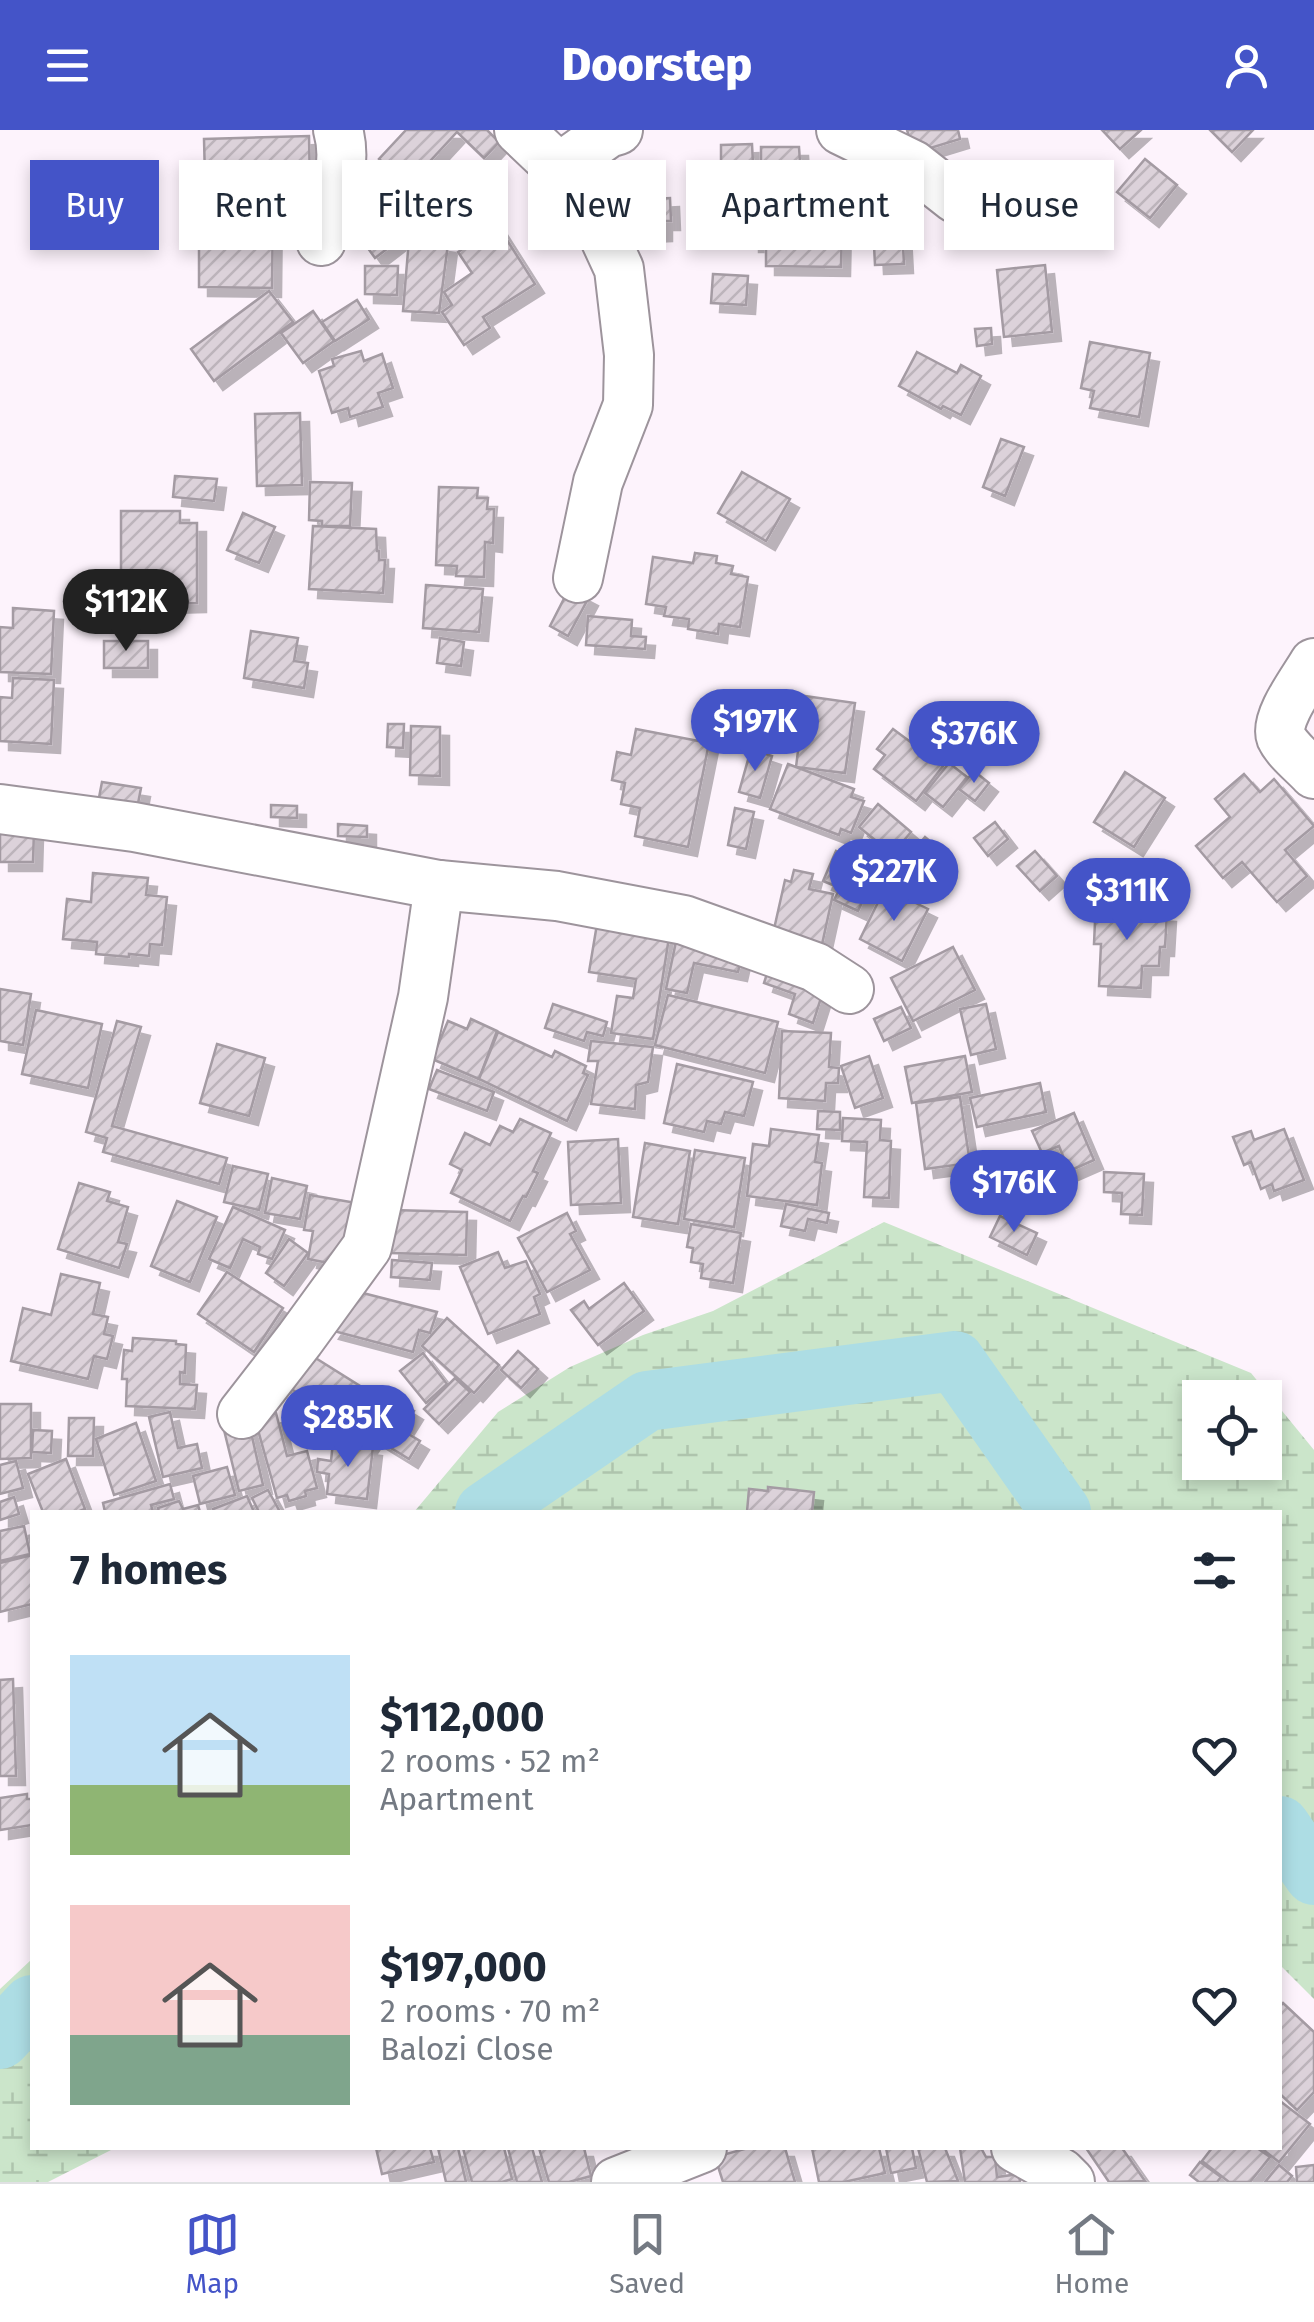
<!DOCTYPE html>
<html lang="en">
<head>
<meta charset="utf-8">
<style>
  body { margin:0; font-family:"Fira Sans",sans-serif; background:#f6f6f7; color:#1f2937; height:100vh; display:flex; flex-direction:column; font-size:38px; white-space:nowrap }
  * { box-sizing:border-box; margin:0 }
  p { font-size:32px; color:#747a83 }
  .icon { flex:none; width:55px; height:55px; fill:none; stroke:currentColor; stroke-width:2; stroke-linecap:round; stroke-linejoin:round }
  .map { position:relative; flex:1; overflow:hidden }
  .sheet { position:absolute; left:30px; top:1380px; width:1252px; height:640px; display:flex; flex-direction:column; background:#fff; border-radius:0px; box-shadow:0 5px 15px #0003 }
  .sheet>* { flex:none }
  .top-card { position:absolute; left:30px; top:30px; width:1255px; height:90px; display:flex; gap:20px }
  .buttons { position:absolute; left:1182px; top:1250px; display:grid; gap:20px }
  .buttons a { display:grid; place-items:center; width:100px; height:100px; border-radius:0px; background:#fff; box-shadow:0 5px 15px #0003; font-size:50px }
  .price { position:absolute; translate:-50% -85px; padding:0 22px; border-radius:35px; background:#4454c8; color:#fff; font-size:32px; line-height:65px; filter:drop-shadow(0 2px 5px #0008) }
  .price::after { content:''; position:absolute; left:50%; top:60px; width:30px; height:22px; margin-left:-15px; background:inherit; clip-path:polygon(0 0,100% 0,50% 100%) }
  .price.on { background:#222; color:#fff }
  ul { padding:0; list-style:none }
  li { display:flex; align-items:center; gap:30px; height:250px; padding:0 40px }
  li span { display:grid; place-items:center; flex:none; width:280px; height:200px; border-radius:0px; color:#555 }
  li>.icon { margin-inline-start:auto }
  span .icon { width:120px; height:120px; fill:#fffc; stroke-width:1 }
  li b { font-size:42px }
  h2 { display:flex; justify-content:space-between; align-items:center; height:120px; padding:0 40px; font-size:42px }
  .pill { padding:0 35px; border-radius:0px; background:#fff; box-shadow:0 5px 15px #0003; font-size:35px; line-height:90px }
  .pill.on { background:#4454c8; color:#fff }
  header { display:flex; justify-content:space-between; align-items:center; height:130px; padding:0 40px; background:#4454c8; color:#fff; font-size:45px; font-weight:800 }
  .dock { display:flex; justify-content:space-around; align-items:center; height:140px; border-top:2px solid #e0e1e3; background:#fff; font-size:28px; color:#747a83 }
  .dock a { display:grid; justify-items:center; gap:5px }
  .dock .on { color:#4454c8 }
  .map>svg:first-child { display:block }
  .wetland { fill:url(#wetland-marsh); fill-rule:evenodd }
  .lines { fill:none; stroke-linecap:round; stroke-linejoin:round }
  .river { stroke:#addde4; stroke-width:60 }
  .building { fill:url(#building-hatch); stroke:#a49ba3; stroke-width:2.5; filter:url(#shadow) }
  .minor-casing { stroke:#9d949c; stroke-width:52 }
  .minor { stroke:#fff; stroke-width:48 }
</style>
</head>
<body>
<header><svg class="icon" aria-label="menu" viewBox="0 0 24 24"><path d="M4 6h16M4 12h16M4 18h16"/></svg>Doorstep<svg class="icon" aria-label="person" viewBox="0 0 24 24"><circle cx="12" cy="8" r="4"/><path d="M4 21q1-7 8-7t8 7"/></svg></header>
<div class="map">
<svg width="1314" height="2052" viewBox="0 0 1314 2052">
  <defs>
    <pattern id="wetland-marsh" width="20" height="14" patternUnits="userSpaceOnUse" patternTransform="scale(2.5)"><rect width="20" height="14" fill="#cbe5ca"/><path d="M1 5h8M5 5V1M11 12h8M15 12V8" fill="none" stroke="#aec4ad"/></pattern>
    <pattern id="building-hatch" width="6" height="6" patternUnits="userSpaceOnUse" patternTransform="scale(2.5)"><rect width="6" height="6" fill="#dcd2da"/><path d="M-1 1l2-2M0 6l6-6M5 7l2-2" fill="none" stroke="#bcb4bb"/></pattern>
    <filter id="shadow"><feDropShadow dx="9" dy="9" stdDeviation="0" flood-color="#0004"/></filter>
  </defs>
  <rect width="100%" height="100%" fill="#fdf3fc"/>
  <!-- wetland -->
  <g class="wetland">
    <path d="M884 1092 1251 1243 1314 1320V1869L1280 1835V1382H414L498 1282 570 1237 643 1205 713 1181ZM1200 1268H1265V1332H1200Z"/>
    <path d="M32 1829V2018H115L48 2052H0V1859Z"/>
  </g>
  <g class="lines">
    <!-- river -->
    <g class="river">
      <path d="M485 1382 647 1271 955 1231 1061 1382"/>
      <path d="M1280 1696 1314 1745"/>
      <path d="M0 1909 32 1875"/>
    </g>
  </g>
  <!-- building -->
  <g class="building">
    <path d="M406 0H487L499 12 484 28 457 2 407 56 379 29Z"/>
    <path d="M907 0H958L960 9 914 23Z"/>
    <path d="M1102 0H1141L1120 19Z"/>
    <path d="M1210 0H1253L1232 22Z"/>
    <path d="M309 6 310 58 275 59V46L205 48 204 9Z"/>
    <path d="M752 14 753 33 721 34V15Z"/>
    <path d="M761 17H799L800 32 761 33Z"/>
    <path d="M1145 29 1177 55 1150 88 1117 62Z"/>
    <path d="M447 34 466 58 375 128 357 103Z"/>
    <path d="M670 68 671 91H663V102L644 103V89H633L632 70Z"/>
    <path d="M199 69 273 71 272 158 199 157Z"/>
    <path d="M901 80 904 134 875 135 873 96 845 97V82Z"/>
    <path d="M750 82 816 83V90L842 91 841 137 766 136V113H750Z"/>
    <path d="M498 96 535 154 483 187 490 198 464 215 442 182 452 175 444 162 472 143 458 122Z"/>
    <path d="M409 109 448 114 439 183 403 181Z"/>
    <path d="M1045 135 1052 202 1004 207 997 140Z"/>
    <path d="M365 136H398L397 165 365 164Z"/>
    <path d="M713 144 748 146 746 175 711 173Z"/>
    <path d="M269 161 293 192 214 251 191 219Z"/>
    <path d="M357 170 369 189 335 211 322 192Z"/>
    <path d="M313 181 334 211 303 233 281 203Z"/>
    <path d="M991 198 992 214 977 216 975 199Z"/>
    <path d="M1090 212 1150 223 1139 287 1090 278 1094 261 1081 258Z"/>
    <path d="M361 221 364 231 382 224 393 258 378 263 383 277 350 287 348 278 332 283 319 241 334 236 332 229Z"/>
    <path d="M917 222 957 243 961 235 981 246 961 285 943 276 941 279 899 256Z"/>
    <path d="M300 283 302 355 257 356 255 284Z"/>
    <path d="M1001 309 1024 317 1005 366 983 357Z"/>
    <path d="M742 342 790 369 766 411 718 383Z"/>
    <path d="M175 346 217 349 214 371 173 367Z"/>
    <path d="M310 352 352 353 350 396H322V391L309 390Z"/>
    <path d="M439 357 478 358 477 368H488L487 379H494L493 413 485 412 484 447 456 446 457 436 436 435Z"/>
    <path d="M121 381H180V393H197V473L162 474 161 446H121Z"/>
    <path d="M243 383 275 397 259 433 227 420Z"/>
    <path d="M313 396 376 399 377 421H379V430H385L383 463 309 459Z"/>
    <path d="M695 423 717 426 716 433 733 436 731 444 748 447 740 497 719 494 718 504 688 499 689 489 664 486 666 477 646 474 653 427 693 433Z"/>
    <path d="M426 455 483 459 479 502 423 498Z"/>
    <path d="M570 457 589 467 568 506 550 496Z"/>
    <path d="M13 478 54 481 51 544 0 542V497L13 498Z"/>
    <path d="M588 486 632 490 631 506 646 507 645 519 586 515Z"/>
    <path d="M251 501 298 508 294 531 308 533 304 558 244 548Z"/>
    <path d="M440 508 464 512 461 536 437 533Z"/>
    <rect x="104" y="511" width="44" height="27"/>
    <path d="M13 548 54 550 51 614 0 611V567L12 568Z"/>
    <path d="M805 566 855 573 845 643 796 637Z"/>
    <path d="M388 594H404L403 618 387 617Z"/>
    <path d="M411 596 440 597V646L410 645Z"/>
    <path d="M636 599 709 613 688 717 635 706 640 678 621 674 625 653 612 650 617 622 631 625Z"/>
    <path d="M893 599 943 636 916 671 874 639 885 625 877 619Z"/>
    <path d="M751 619 772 626 760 668 739 662Z"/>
    <path d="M949 633 967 647 943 677 925 663Z"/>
    <path d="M788 634 854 659 851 667 864 671 851 703 841 699 839 705 770 679Z"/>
    <path d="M974 641 989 653 975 671 959 659Z"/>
    <path d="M1125 642 1165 668 1134 717 1094 692Z"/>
    <path d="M1244 644 1260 662 1274 649 1314 696 1285 720 1307 746 1277 772 1242 732 1223 748 1196 716 1230 687 1215 669Z"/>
    <path d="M102 652 141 658 136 684 97 678Z"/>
    <path d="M878 674 911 702 900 715 911 724 925 707 943 722 913 757 867 719 875 710 859 697Z"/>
    <path d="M271 675 297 676V688L271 687Z"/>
    <path d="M735 678 754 682 746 719 728 715Z"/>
    <path d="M995 692 1008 709 988 726 974 708Z"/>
    <path d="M338 694 367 696V707L338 706Z"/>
    <path d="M0 700H34L33 732H0Z"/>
    <path d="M836 721 858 731 860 724 880 733 858 781 834 770 840 758 823 751Z"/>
    <path d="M1035 721 1057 746 1040 761 1017 736Z"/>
    <path d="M794 740 813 744 809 759 833 764 821 819 772 808 785 750 791 752Z"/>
    <path d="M93 743 148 748 146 765 167 767 162 815 150 814 149 826 129 824V827L96 824 97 812 63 809 67 769 91 772Z"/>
    <path d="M885 758 928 779 902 831 860 809Z"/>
    <path d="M1096 769 1122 770 1121 781 1167 783 1165 817H1160L1159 836H1142L1141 858 1099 856 1101 814H1094Z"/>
    <path d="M598 788 670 801 653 909 611 903 617 866 633 868 636 849 589 842Z"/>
    <path d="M677 807 743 820 738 842 694 833 687 863 666 859Z"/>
    <path d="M953 817 975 860 913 891 891 848Z"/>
    <path d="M771 831 827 849 813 893 789 884 795 864 764 853Z"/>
    <path d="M0 859 31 864 23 915 0 911Z"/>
    <path d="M668 865 778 892 765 943 655 915Z"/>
    <path d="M553 874 607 892 603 906 587 902 584 911 545 898Z"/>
    <path d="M986 874 996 919 971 925 960 879Z"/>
    <path d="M901 877 911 898 884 911 874 889Z"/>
    <path d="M36 880 102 894 88 958 22 944Z"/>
    <path d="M471 889 497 901 479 949 432 929 448 891 467 899Z"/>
    <path d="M117 891 141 897 112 996 227 1028 219 1054 103 1022 107 1008 86 1002Z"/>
    <path d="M782 901 831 903 829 937 839 938 838 953H826L825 971 779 968Z"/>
    <path d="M498 902 552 927 555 921 586 936 583 943 588 945 567 991 479 949Z"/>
    <path d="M591 911 653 917 648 952 636 955 635 979 591 974 598 931H588Z"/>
    <path d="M217 914 265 928 249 986 200 973Z"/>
    <path d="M869 926 883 968 855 978 841 936Z"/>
    <path d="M965 926 972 962 912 973 905 937Z"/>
    <path d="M677 934 753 952 744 986 725 982 721 994 707 991 704 1002 664 993Z"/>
    <path d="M437 940 494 962 487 981 429 959Z"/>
    <path d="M1040 953 1046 982 977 997 970 968Z"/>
    <path d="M960 967 970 1033 925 1039 916 973Z"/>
    <path d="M818 981 840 982V1000L817 999Z"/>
    <path d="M1074 983 1094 1030 1069 1041 1059 1016 1042 1023 1032 1001Z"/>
    <path d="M843 988 881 990 880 1010 891 1011 889 1068 864 1067 867 1012 842 1011Z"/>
    <path d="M520 989 551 1003 533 1041 538 1043 526 1067 523 1066 510 1091 451 1063 462 1040 450 1034 465 1003 490 1015 500 996 513 1002Z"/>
    <path d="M771 999 819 1005 815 1032 822 1033 817 1075 747 1066 753 1014 769 1016Z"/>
    <path d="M1284 999 1304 1050 1274 1061 1272 1054 1261 1059 1251 1032 1244 1035 1233 1007 1251 1001 1254 1010Z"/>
    <path d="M618 1009 621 1073 571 1075 568 1012Z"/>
    <path d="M645 1013 690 1021 678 1094 633 1087Z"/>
    <path d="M695 1020 745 1028 734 1097 684 1089Z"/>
    <path d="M1009 1023 1018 1041 977 1062 967 1044Z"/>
    <path d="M233 1036 268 1044 259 1080 224 1072Z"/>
    <path d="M1104 1042 1144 1044 1142 1085 1121 1084 1122 1063 1104 1062Z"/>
    <path d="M272 1048 307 1056 300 1089 265 1083Z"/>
    <path d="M79 1053 110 1062 107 1071 128 1077 118 1112 127 1114 119 1138 58 1119Z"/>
    <path d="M310 1065 362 1074 344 1136 308 1129 313 1101 304 1100Z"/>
    <path d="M177 1071 217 1087 190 1152 151 1136Z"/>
    <path d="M786 1074 829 1083 827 1093 808 1089 805 1101 781 1096Z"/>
    <path d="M233 1077 285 1100 272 1129 258 1124 260 1117 243 1109 230 1138 209 1129Z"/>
    <path d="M392 1080 467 1082 466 1125 390 1123Z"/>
    <path d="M567 1083 576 1101 570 1104 590 1140 547 1162 518 1108Z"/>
    <path d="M1000 1086 1037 1103 1027 1125 990 1107Z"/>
    <path d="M691 1094 741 1103 733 1153 701 1148 703 1134 691 1132 693 1118 687 1117Z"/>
    <path d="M289 1109 308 1123 284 1156 266 1143Z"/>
    <path d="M498 1122 505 1138 526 1131 540 1164 534 1167 540 1184 488 1204 460 1137Z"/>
    <path d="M392 1130 432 1133 430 1150 391 1147Z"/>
    <path d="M227 1142 283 1178 254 1222 198 1184Z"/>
    <path d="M61 1144 100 1153 93 1184 108 1187 104 1204 113 1206 107 1229 94 1226 88 1249 11 1231 23 1178 51 1185Z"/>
    <path d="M624 1153 644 1181 598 1215 571 1180 584 1171 589 1179Z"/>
    <path d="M355 1161 437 1182 430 1203 419 1200 413 1222 330 1200Z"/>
    <path d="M447 1188 499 1235 474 1263 422 1216Z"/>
    <path d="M133 1208 176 1211V1214L186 1215 185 1243 180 1242V1254L197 1255 195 1279 126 1276 127 1249H122L124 1220 132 1221Z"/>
    <path d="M298 1217 368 1261 347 1294 277 1250Z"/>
    <path d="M518 1221 538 1239 521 1258 501 1240Z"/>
    <path d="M423 1223 447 1254 426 1273 400 1241Z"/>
    <path d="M455 1248 470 1262 439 1294 424 1279Z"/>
    <path d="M378 1259 414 1281 402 1300 420 1311 409 1329 373 1307 367 1316 353 1308 358 1298 355 1296Z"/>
    <path d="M0 1274H31V1328L0 1329Z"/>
    <path d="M170 1282 178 1318 197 1314 202 1338 163 1347 149 1287Z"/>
    <path d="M276 1283 287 1326 307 1321 317 1358 305 1361 306 1366 289 1371 287 1365 277 1368 255 1289Z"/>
    <path d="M69 1288H94L93 1326H68Z"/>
    <path d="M248 1289 263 1355 239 1361 223 1296Z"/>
    <path d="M136 1293 156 1351 114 1365 96 1309Z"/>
    <path d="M33 1300 52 1301 51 1323 32 1322Z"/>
    <path d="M333 1312 373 1317 367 1369 327 1364 329 1344 317 1342 318 1329 331 1331Z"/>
    <path d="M66 1329 85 1379 77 1382H43L28 1344Z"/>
    <path d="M16 1331 23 1358 0 1364V1335Z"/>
    <path d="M227 1337 235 1365 200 1374 193 1346Z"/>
    <path d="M170 1354 174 1369 151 1375 153 1382H105L103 1373Z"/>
    <path d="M768 1357 814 1362 812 1382H747L749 1359 768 1361Z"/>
    <path d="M268 1360 280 1382H259L252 1368Z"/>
    <path d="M247 1366 254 1382H214L213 1379Z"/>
    <path d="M14 1367 19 1384 0 1390V1372Z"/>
    <path d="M179 1371 183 1379 198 1375 200 1382H159L158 1378Z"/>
    <path d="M24 1396 30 1424 0 1431V1401Z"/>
    <path d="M32 1425V1474L0 1482V1433Z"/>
    <path d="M13 1549 16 1646H0V1550Z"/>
    <path d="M27 1664V1669H32V1695L0 1700V1668Z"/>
    <path d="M1283 1873 1314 1902V1962L1297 1980 1280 1964V1876Z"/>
    <path d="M1280 1971 1310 1994 1279 2032 1261 2018H1280Z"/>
    <path d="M376 2018H430L434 2032 382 2044Z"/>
    <path d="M438 2018H458L466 2052H446Z"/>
    <path d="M463 2018H504L512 2049 502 2052H472Z"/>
    <path d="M508 2018H532L542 2052H517Z"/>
    <path d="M539 2018H584L591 2046 569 2052H549Z"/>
    <path d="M748 2018H785L795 2052H723L715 2027Z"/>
    <path d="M812 2018H879L885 2043 844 2052H819Z"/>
    <path d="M886 2018H912L916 2038 891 2043Z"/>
    <path d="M918 2018H945L958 2051 927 2052Z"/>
    <path d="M960 2018H981L986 2027H995L997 2047 1019 2044 1020 2052H965Z"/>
    <path d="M1086 2018H1122L1145 2051 1109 2052Z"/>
    <path d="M1212 2018H1257L1270 2027 1250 2052H1229L1202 2031Z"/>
    <path d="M1200 2032 1221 2047 1217 2052H1199L1190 2045Z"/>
    <path d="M1279 2035 1292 2046 1287 2052H1265Z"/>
    <path d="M1314 2035V2052H1297L1296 2037Z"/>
  </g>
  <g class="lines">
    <!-- minor casing -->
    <g class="minor-casing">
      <g id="minor">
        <path d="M519 0 559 38 589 74 619 139 629 225 628 275 598 352 578 448"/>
        <path d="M841 0 913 35 955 68"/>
        <path d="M559 38 608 3 618 0"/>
        <path d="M321 111C331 75 349 37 338 0"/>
        <path d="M1314 533C1305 549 1274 589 1281 607 1287 620 1304 633 1314 644"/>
        <path d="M0 679 134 697 439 755 557 766 684 790 815 837 849 859"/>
        <path d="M242 1284 300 1209 367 1117 423 867 439 755"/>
        <path d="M1016 2018 1061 2043 1070 2052"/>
        <path d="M616 2052 702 2018"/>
      </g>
    </g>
    <!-- minor -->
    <use href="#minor" class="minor"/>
  </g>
</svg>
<div class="buttons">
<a><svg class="icon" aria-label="locate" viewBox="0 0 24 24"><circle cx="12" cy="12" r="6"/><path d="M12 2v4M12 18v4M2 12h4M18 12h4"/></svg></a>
</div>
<b class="price on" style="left:126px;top:524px">$112K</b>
<b class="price" style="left:755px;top:644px">$197K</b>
<b class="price" style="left:974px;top:656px">$376K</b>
<b class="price" style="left:894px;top:794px">$227K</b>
<b class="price" style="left:1127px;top:813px">$311K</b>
<b class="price" style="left:1014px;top:1105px">$176K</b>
<b class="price" style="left:348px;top:1340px">$285K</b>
<div class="top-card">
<a class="pill on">Buy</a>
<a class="pill">Rent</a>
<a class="pill">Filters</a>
<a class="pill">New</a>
<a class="pill">Apartment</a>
<a class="pill">House</a>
</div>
<section class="sheet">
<h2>7 homes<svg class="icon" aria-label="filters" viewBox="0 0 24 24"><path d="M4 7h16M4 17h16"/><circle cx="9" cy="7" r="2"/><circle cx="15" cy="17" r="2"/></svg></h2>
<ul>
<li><span style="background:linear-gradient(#bfe0f5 65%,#8fb573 0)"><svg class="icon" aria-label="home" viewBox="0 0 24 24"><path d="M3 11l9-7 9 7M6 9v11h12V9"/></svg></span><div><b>$112,000</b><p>2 rooms · 52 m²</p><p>Apartment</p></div><svg class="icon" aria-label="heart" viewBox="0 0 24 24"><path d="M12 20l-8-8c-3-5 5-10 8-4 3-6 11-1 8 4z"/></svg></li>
<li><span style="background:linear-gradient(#f6c9c9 65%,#7fa58c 0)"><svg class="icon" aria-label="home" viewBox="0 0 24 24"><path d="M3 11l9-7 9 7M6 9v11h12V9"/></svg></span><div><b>$197,000</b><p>2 rooms · 70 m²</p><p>Balozi Close</p></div><svg class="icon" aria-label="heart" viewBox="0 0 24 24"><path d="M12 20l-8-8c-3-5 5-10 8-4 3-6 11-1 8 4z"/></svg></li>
</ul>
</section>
</div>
<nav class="dock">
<a class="on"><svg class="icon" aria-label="map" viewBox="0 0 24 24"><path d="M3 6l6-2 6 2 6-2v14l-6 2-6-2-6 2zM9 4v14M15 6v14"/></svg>Map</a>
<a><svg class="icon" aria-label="saved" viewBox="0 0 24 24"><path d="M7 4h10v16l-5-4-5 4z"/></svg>Saved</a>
<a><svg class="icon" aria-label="home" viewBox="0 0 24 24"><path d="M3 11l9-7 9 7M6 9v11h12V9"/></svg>Home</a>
</nav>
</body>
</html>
